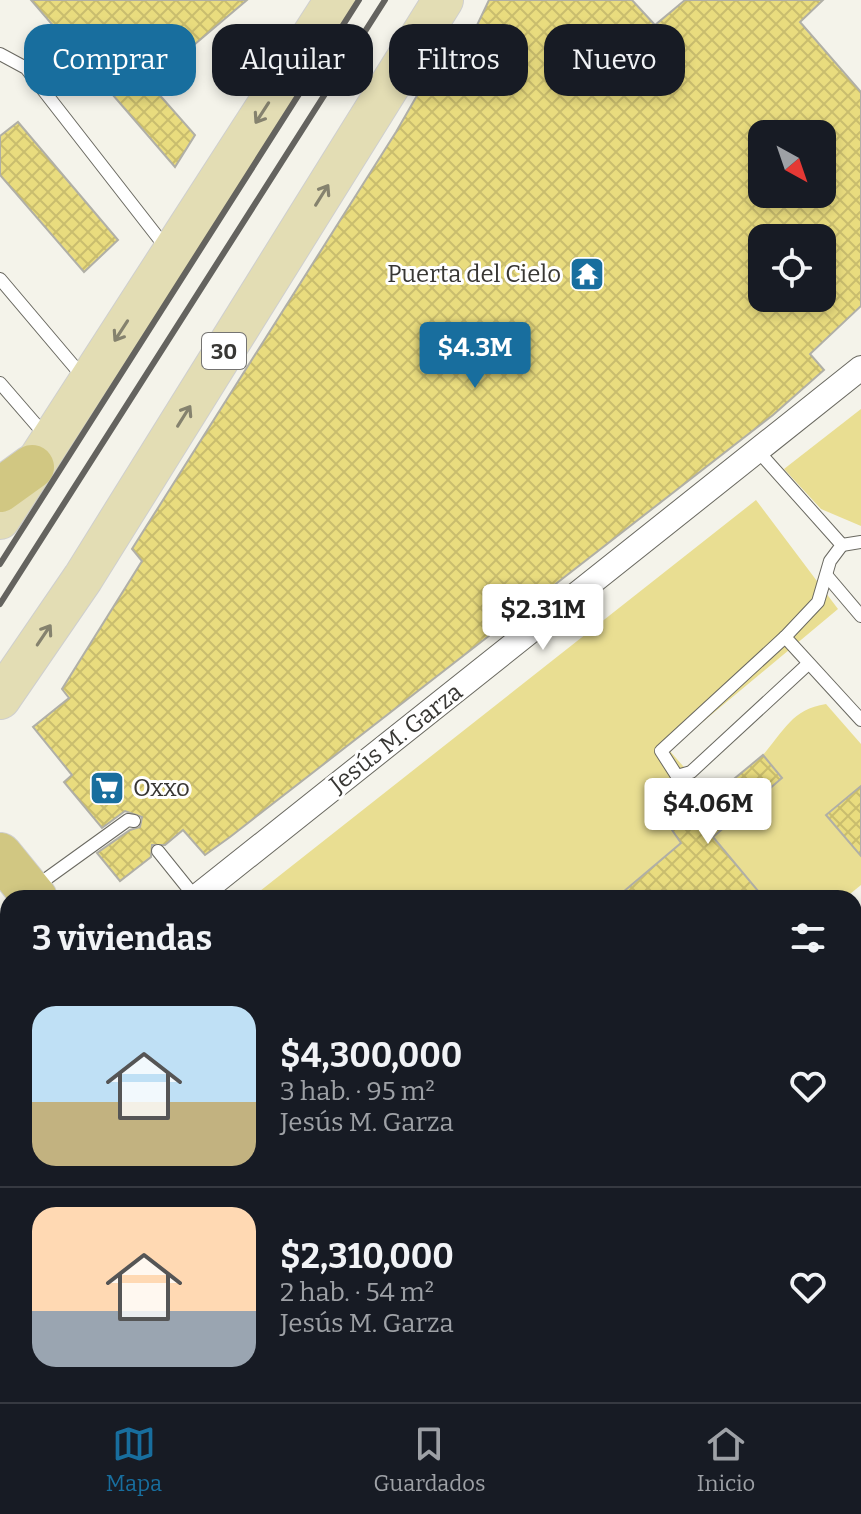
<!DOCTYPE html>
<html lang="es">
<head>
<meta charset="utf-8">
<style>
  body { margin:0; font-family:Bitter,serif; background:#20242c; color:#f1f3f6; height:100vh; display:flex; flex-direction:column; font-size:30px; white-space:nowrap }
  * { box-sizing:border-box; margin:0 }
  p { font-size:26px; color:#9ea1a6 }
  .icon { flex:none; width:44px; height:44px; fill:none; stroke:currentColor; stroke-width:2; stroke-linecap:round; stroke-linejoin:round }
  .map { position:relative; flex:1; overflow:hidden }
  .sheet { position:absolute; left:0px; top:890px; width:862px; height:512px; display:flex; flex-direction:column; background:#171b24; border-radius:24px 24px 0 0; box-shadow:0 4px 12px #0003 }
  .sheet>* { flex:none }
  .guide { position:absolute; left:24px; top:24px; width:814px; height:72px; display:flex; gap:16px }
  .needle { width:52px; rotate:140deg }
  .controls { position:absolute; left:748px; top:120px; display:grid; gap:16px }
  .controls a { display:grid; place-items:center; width:88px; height:88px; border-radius:16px; background:#171b24; box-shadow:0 4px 12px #0003; font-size:40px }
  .price { position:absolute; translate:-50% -68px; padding:0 18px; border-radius:8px; background:#fff; color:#222; font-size:26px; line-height:52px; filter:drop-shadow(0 2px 4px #0008) }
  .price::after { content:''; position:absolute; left:50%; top:48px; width:24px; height:18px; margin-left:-12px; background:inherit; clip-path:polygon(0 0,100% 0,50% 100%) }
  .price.current { background:#186e9e; color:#fff }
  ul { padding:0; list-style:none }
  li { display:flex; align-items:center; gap:24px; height:200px; padding:0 32px }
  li+li { border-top:2px solid #363941 }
  li span { display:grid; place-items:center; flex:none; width:224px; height:160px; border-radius:24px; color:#555 }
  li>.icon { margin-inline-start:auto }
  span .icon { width:96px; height:96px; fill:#fffc; stroke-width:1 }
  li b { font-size:34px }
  h2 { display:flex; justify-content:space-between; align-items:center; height:96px; padding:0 32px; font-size:34px }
  .tag { padding:0 28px; border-radius:24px; background:#171b24; box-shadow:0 4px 12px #0003; font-size:28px; line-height:72px }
  .tag.current { background:#186e9e; color:#fff }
  .menu { display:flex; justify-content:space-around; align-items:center; height:112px; border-top:2px solid #363941; background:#171b24; font-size:22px; color:#9ea1a6 }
  .menu a { display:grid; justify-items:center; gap:4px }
  .menu .current { color:#186e9e }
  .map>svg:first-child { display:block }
  .green { fill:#e9de92 }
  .building { fill:url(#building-cross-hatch); stroke:#b0afa6; stroke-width:2; fill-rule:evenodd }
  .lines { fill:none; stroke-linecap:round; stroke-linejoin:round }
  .lane-casing { stroke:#6a6961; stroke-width:14 }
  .street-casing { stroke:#6a6961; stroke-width:26 }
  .primary-casing { stroke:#cfcfce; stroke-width:42 }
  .highway-casing { stroke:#cfcfce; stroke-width:46 }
  .lane { stroke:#fff; stroke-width:12 }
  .street { stroke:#fff; stroke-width:24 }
  .primary { stroke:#e3ddb4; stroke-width:40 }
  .highway { stroke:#d1c782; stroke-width:44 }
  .rail { stroke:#64635f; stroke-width:6 }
  .oneway { stroke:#85826e }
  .labels { text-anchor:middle; stroke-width:6; stroke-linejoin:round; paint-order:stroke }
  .shield { fill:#fff; stroke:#747371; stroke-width:2 }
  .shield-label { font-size:22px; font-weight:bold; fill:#383734 }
  .poi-label { font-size:24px; fill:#383734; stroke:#fff; text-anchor:end }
  .street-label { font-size:24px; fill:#383734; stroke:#fff }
</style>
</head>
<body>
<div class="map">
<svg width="861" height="1402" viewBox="0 0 861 1402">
  <defs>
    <pattern id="building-cross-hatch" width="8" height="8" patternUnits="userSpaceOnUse" patternTransform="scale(2)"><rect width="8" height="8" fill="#e9dc7e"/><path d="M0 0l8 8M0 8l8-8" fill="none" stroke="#c9bd6e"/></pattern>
  </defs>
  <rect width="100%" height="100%" fill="#f4f3ea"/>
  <!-- green -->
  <g class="green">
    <path d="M861 409V526L821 509 784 469Z"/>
    <path d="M756 500 838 609 669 750 711 798 673 830 681 843 616 898H267L260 891Z"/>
    <path d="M826 704 861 744V885L845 898H764L713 837 782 778 763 755C784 731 792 709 826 704Z"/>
    <path d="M861 1268V1329L854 1335V1274Z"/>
    <path d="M678 1394H782L773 1402H684Z"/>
  </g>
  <!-- building -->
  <g class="building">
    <path d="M31 0H247L149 83 195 135 175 167Z"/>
    <path d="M489 0H632L655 25 685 0H823L800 22 861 92V306L810 354 824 370 773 415 230 837 205 855 183 830 165 845H152L151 857 120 881 97 853 130 830 140 827 142 817 125 811 102 828 64 782 72 775 33 727 69 698 62 689 142 561 132 549 396 132 445 47 459 63ZM762 134H822V194H762ZM762 238H822V298H762Z"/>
    <path d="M18 122 118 240 84 272 0 175V136Z"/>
    <path d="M763 755 782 778 713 837 764 898H616L681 843 672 830Z"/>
    <path d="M861 786V856L826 815Z"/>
  </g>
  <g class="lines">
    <!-- lane casing -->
    <g class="lane-casing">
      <g id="lane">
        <path d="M0 54 26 68 167 249"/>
        <path d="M0 279 83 377"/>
        <path d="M0 383 45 435"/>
        <path d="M758 451 842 545 830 561 818 602 785 637 861 720"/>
        <path d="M842 545 861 542"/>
        <path d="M827 576 861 616"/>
        <path d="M785 637 661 751 677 776 691 772 808 664"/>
        <path d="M158 851 195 897"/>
        <path d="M35 887 128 820 134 821"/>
        <path d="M0 1264 8 1258"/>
        <path d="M854 1383 861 1377"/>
        <path d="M575 1394 582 1402"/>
        <path d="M655 1394 661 1402"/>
        <path d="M831 1402 841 1394"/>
      </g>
    </g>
    <!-- street casing -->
    <g class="street-casing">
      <path id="street" d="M195 898 861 368"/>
    </g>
    <!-- primary casing -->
    <g class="primary-casing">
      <g id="primary">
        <path d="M0 519 335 0"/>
        <path d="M0 699 83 578 443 0"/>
      </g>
    </g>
    <!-- highway casing -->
    <g class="highway-casing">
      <g id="highway">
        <path d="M0 490 32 467"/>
        <path d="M0 855 35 898"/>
        <path d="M0 1011 8 1021"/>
        <path d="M314 1394 320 1402"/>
        <path d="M447 1394 454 1402"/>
      </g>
    </g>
    <!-- lane -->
    <use href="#lane" class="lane"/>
    <!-- street -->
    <use href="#street" class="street"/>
    <!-- primary -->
    <use href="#primary" class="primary"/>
    <!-- highway -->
    <use href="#highway" class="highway"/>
    <!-- rail -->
    <g class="rail">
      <path d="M0 564 359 0"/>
      <path d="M0 604 385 0"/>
    </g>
  </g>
  <!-- one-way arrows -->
  <defs><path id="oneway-shaft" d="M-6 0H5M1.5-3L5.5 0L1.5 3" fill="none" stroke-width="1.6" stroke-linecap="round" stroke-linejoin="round" transform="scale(2)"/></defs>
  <g class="oneway">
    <use href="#oneway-shaft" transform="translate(262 113) rotate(123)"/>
    <use href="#oneway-shaft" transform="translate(322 195) rotate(-58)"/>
    <use href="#oneway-shaft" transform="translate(121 331) rotate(123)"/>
    <use href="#oneway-shaft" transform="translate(184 416) rotate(-58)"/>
    <use href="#oneway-shaft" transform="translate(44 635) rotate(-56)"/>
  </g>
  <!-- icons -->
  <defs>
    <g id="temple-square" transform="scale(1.8)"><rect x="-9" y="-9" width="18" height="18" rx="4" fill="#186e9e" stroke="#fff"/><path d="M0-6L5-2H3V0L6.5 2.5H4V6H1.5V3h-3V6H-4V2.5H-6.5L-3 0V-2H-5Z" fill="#fff"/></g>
    <g id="supermarket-square" transform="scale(1.8)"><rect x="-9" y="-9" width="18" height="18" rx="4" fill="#186e9e" stroke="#fff"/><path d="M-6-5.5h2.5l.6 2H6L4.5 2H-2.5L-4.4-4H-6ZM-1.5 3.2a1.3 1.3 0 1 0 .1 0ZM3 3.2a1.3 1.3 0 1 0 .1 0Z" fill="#fff"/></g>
  </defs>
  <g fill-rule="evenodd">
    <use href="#temple-square" x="587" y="274"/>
    <use href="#supermarket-square" x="107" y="788"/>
  </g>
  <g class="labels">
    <!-- shield labels -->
    <rect class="shield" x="202" y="333" width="44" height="36" rx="6"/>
    <g class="shield-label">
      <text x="224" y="359">30</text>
    </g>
    <!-- poi labels -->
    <g class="poi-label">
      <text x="561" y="282">Puerta del Cielo</text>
      <text x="133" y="796" text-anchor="start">Oxxo</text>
    </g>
    <!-- street labels -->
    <g class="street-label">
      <text transform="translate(396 738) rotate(-38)" y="8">Jesús M. Garza</text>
    </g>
  </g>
</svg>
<div class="controls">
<a><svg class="needle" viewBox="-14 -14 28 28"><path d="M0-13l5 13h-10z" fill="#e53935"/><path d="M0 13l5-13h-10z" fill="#9ea1a6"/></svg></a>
<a><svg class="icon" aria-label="locate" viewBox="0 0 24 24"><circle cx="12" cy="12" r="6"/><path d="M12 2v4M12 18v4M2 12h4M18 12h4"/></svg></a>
</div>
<b class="price current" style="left:475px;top:390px">$4.3M</b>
<b class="price" style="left:543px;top:652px">$2.31M</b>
<b class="price" style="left:708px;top:846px">$4.06M</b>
<div class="guide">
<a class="tag current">Comprar</a>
<a class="tag">Alquilar</a>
<a class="tag">Filtros</a>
<a class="tag">Nuevo</a>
</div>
<section class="sheet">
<h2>3 viviendas<svg class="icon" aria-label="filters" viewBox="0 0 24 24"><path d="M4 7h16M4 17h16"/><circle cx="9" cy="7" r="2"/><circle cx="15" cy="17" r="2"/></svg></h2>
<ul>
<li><span style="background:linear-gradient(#bfe0f5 60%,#c2b280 0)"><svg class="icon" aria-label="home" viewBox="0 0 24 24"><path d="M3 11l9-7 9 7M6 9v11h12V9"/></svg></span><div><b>$4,300,000</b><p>3 hab. · 95 m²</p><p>Jesús M. Garza</p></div><svg class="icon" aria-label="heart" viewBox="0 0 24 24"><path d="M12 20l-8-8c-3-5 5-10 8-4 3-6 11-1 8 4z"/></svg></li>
<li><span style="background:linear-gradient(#ffd9b3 65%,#9aa5b1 0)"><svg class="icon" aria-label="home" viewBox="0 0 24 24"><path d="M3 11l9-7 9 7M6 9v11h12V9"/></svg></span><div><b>$2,310,000</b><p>2 hab. · 54 m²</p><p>Jesús M. Garza</p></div><svg class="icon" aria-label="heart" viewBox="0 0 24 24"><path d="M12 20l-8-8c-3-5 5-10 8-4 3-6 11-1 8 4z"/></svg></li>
</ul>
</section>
</div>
<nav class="menu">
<a class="current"><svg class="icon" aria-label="map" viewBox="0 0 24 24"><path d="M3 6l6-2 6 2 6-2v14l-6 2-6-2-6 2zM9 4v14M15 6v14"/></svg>Mapa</a>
<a><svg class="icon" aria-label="saved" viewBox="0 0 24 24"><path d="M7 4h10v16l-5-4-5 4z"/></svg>Guardados</a>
<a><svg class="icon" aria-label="home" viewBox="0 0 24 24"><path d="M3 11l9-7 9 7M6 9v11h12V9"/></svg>Inicio</a>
</nav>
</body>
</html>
